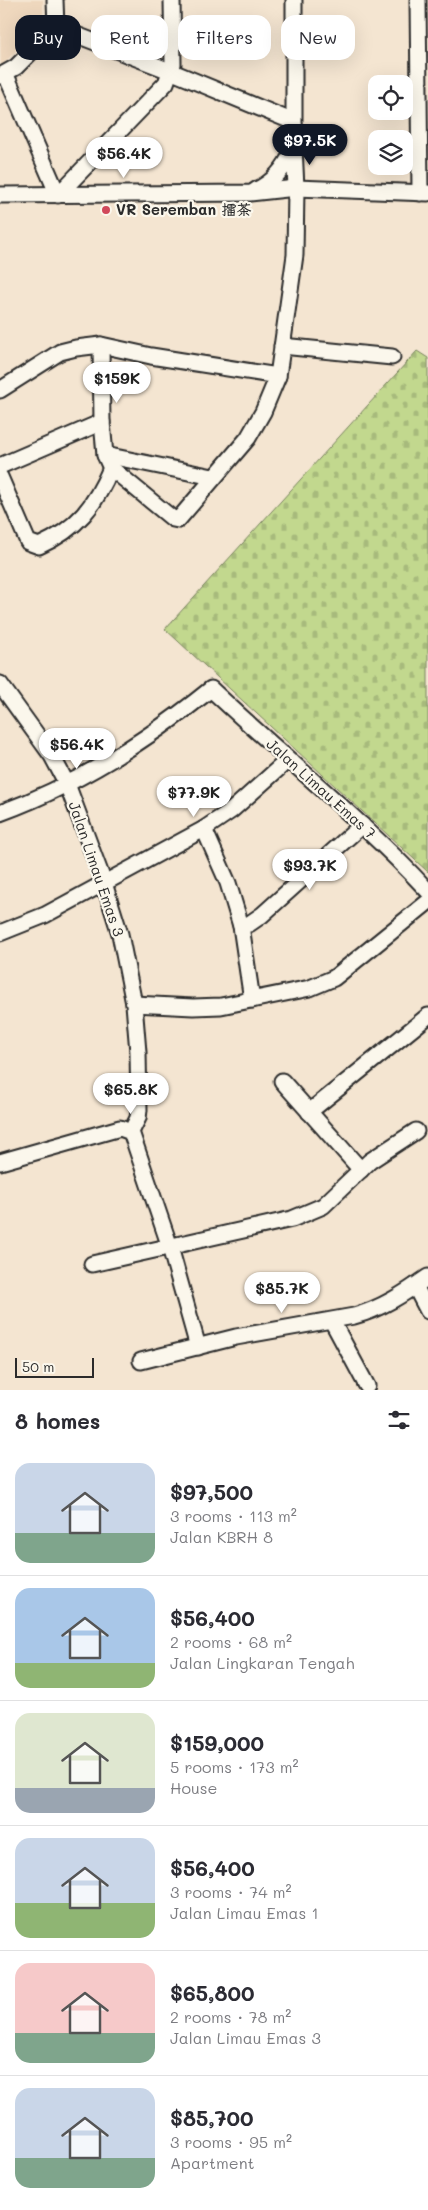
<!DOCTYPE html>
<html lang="en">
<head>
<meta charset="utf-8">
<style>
  body { margin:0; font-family:Mali,"LXGW WenKai TC",sans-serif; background:#f7f7f7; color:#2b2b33; height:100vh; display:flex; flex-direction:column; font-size:19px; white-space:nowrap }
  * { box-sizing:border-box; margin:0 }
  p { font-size:16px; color:#7c7c81 }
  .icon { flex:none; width:28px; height:28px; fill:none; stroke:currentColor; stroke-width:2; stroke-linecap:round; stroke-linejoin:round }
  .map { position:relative; height:1390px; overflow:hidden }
  .details { display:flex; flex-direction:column; background:#fff; flex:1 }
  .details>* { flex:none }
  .banner { position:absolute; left:15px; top:15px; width:399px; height:45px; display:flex; gap:10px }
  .buttons { position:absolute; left:368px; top:75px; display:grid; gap:10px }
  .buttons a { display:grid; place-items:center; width:45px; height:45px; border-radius:10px; background:#fff; box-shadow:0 5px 20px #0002; font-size:25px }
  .scale { position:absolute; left:15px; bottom:12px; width:79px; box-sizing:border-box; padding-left:5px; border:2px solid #2b2b2b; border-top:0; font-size:14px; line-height:18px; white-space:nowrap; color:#2b2b2b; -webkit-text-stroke:4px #fbf7ec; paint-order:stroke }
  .price { position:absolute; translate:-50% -42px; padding:0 11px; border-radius:18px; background:#fff; color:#222; font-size:16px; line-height:32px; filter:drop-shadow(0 1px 2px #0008) }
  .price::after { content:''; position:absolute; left:50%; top:30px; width:15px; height:11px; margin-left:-8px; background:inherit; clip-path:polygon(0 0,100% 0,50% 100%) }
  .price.current { background:#111827; color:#fff }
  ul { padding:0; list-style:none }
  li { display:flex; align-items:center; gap:15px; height:125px; padding:0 15px }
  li+li { border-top:1px solid #e1e1e2 }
  li span { display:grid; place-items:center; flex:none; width:140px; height:100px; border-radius:15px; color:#555 }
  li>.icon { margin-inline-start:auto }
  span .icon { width:60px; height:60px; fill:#fffc; stroke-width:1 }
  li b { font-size:21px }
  h2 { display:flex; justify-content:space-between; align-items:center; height:60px; padding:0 15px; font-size:21px }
  .pill { padding:0 18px; border-radius:15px; background:#fff; box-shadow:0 5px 20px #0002; font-size:18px; line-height:45px }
  .pill.current { background:#111827; color:#fff }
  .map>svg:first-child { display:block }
  .built { fill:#efd8be }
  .cemetery { fill:url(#cemetery-stones); stroke:#76825c }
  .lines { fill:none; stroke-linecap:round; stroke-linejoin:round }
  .minor-casing { stroke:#2b2b2b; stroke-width:19 }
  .minor { stroke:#fbf7ec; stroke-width:15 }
  .poi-dot { fill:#d1495b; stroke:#fbf7ec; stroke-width:2 }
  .labels { text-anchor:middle; stroke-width:4.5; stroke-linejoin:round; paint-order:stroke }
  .poi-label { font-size:15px; font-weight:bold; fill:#2b2b2b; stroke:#fbf7ec; text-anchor:start }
  .street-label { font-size:15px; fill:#2b2b2b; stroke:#fbf7ec }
</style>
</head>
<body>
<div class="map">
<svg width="428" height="1390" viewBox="0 0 428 1390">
  <defs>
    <pattern id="cemetery-stones" width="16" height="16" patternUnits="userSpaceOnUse" patternTransform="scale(1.25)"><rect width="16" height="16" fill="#c2d88e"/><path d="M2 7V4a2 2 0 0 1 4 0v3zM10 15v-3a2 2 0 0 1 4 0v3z" fill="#a7ba7b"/></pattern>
  </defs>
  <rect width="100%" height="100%" fill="#f4e5d1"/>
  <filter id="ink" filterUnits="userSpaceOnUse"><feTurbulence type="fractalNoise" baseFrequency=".02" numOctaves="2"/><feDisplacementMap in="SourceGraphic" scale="10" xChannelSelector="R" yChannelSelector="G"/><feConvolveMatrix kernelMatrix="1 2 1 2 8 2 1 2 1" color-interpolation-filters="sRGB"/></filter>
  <g filter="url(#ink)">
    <!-- built -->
    <path class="built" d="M0 0H43V23L1 66Z"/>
    <!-- cemetery -->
    <path class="cemetery" d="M417 351 428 358V872L165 629Z"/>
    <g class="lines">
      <!-- minor casing -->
      <g class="minor-casing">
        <g id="minor">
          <path d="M418 0 420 193"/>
          <path d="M56 27 170 71 289 120 294 124"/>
          <path d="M6 75 58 195 166 83 173 64 172 0"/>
          <path d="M0 76 16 67 56 27 55 0"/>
          <path d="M256 190C274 182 285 168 293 150"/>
          <path d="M0 195 250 193 296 188 428 193"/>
          <path d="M101 345 102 422 105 455 111 468 173 519 178 520 248 438 263 412 278 376 295 255 296 188 294 146V0"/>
          <path d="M282 346 392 357"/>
          <path d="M0 390 60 352 76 348 101 345 151 356 278 376"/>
          <path d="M105 455 213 477"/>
          <path d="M0 466 102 422"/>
          <path d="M0 477 28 542 39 546C77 529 95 506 111 468"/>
          <path d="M0 684 52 756 67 784 104 883 120 934 134 1004 138 1052 139 1110 138 1118 131 1132"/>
          <path d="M0 813C77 785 148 740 211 689 283 757 361 819 428 891"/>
          <path d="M204 829 228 883 241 926 252 1000"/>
          <path d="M241 926 249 924 262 915 362 825"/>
          <path d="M0 933 45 915 204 829 232 810 288 760"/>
          <path d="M134 1004 193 1007 221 1006 310 988 334 978 428 902"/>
          <path d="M282 1081 361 1170"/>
          <path d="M309 1112 428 1016"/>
          <path d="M0 1162 120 1128 131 1132 170 1247 198 1347"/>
          <path d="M92 1264 292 1219 323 1206 370 1161 416 1131"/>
          <path d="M415 1286 428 1311"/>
          <path d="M332 1321 367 1386"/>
          <path d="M141 1361 236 1337 354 1316C381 1309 405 1293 428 1277"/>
        </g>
      </g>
      <!-- minor -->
      <use href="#minor" class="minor"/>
    </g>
  </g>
  <!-- markers -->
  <circle class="poi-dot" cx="106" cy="210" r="5"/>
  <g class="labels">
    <!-- poi labels -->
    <g class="poi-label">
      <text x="116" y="215">VR Seremban 擂茶</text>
    </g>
    <!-- street labels -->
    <g class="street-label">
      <text transform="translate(321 789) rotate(42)" y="5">Jalan Limau Emas 7</text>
      <text transform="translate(96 869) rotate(71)" y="5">Jalan Limau Emas 3</text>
    </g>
  </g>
</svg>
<div class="buttons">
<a><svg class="icon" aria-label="locate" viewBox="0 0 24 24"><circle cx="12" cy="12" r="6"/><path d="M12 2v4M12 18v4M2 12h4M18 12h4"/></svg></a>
<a><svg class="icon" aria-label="layers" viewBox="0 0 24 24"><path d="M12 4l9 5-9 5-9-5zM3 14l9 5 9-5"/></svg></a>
</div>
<div class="scale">50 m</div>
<b class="price current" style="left:310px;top:166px">$97.5K</b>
<b class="price" style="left:124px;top:179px">$56.4K</b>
<b class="price" style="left:117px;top:404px">$159K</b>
<b class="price" style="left:77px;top:770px">$56.4K</b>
<b class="price" style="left:194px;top:818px">$77.9K</b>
<b class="price" style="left:310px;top:891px">$93.7K</b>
<b class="price" style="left:131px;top:1115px">$65.8K</b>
<b class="price" style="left:282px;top:1314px">$85.7K</b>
<div class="banner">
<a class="pill current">Buy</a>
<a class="pill">Rent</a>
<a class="pill">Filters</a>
<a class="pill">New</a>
</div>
</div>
<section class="details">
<h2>8 homes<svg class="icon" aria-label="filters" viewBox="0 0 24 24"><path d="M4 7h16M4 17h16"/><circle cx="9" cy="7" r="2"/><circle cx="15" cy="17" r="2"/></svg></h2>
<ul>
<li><span style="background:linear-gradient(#c9d6e8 70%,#7fa58c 0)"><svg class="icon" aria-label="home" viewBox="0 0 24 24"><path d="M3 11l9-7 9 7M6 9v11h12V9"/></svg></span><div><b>$97,500</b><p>3 rooms · 113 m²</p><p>Jalan KBRH 8</p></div></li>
<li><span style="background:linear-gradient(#a9c7e8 75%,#8fb573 0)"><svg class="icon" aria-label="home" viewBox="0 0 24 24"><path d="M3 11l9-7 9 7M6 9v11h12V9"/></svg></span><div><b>$56,400</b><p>2 rooms · 68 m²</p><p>Jalan Lingkaran Tengah</p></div></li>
<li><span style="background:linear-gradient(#dfe7d0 75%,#9aa5b1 0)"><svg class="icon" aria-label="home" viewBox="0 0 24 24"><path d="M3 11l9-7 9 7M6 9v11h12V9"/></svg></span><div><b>$159,000</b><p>5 rooms · 173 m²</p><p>House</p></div></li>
<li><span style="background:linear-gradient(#c9d6e8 65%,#8fb573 0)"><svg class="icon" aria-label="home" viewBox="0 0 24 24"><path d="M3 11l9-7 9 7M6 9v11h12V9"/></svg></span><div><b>$56,400</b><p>3 rooms · 74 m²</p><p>Jalan Limau Emas 1</p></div></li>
<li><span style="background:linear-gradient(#f6c9c9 70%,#7fa58c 0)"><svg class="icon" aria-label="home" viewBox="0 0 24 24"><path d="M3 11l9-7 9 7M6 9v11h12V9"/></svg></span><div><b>$65,800</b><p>2 rooms · 78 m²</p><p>Jalan Limau Emas 3</p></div></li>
<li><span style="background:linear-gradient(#c9d6e8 70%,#7fa58c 0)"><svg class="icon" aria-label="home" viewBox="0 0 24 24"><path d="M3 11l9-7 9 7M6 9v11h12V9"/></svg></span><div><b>$85,700</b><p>3 rooms · 95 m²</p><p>Apartment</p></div></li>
</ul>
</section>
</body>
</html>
